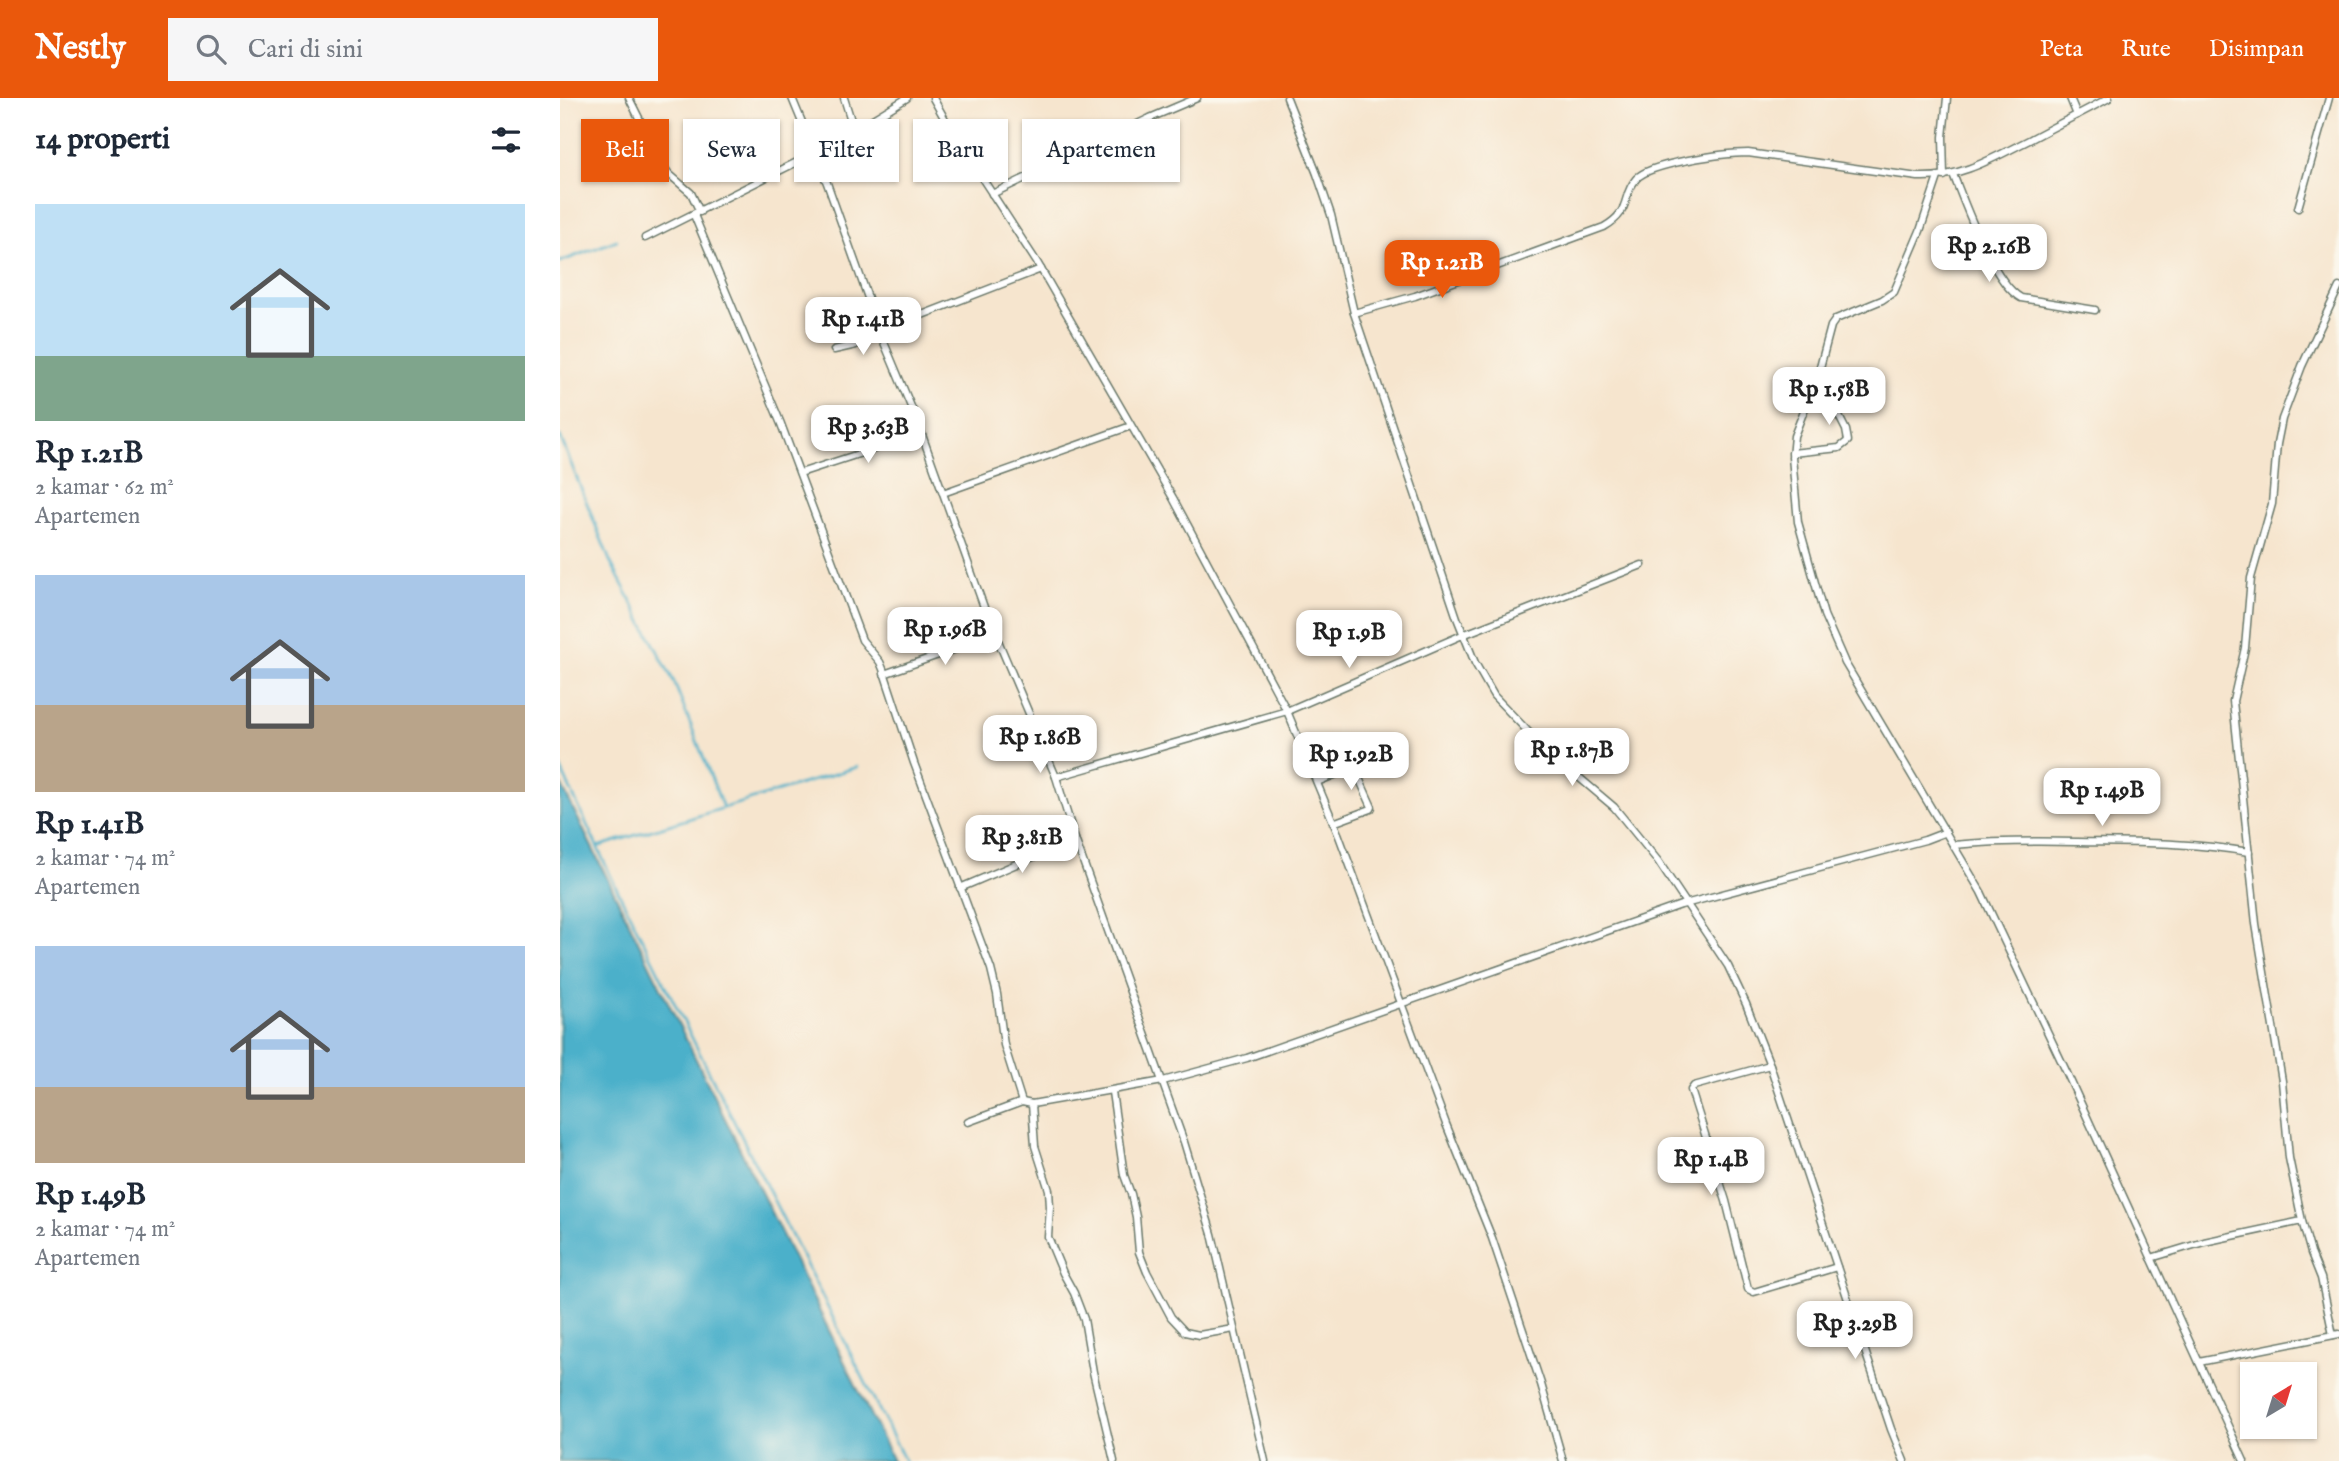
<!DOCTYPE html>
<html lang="id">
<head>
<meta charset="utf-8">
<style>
  body { margin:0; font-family:"IM FELL English",serif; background:#f6f6f7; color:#1f2937; height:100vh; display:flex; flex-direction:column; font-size:26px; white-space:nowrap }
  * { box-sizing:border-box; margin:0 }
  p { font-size:23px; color:#747a83 }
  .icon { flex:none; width:38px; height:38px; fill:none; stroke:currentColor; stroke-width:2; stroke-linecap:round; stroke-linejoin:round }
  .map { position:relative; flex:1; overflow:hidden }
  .drawer { display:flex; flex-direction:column; background:#fff; width:560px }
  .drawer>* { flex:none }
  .guide { position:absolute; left:21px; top:21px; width:665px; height:63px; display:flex; gap:14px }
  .needle { width:46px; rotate:38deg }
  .tools { position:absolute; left:1680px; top:1264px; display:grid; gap:14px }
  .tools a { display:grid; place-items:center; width:77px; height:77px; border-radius:0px; background:#fff; box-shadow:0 2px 5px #0004; font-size:35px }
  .price { position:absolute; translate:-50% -60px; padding:0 16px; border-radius:14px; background:#fff; color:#222; font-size:23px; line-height:46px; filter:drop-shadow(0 2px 4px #0008) }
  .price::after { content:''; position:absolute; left:50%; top:42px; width:21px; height:16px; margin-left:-10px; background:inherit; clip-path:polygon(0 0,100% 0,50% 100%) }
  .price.on { background:#ea580c; color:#fff }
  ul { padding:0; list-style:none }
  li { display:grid; align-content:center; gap:14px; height:371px; padding:0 35px }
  li span { display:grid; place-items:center; height:217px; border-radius:0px; color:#555 }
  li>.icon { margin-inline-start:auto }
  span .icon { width:126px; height:126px; fill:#fffc; stroke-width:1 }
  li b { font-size:30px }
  h2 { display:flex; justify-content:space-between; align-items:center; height:84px; padding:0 35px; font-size:30px }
  .chip { padding:0 24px; border-radius:0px; background:#fff; box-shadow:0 2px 5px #0004; font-size:24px; line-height:63px }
  .chip.on { background:#ea580c; color:#fff }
  header { display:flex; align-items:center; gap:42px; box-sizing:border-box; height:98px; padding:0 35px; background:#ea580c; color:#fff }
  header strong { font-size:33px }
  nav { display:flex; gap:38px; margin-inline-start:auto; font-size:24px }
  .search { width:490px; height:63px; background:#f6f6f7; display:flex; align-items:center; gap:18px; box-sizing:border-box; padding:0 24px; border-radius:0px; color:#747a83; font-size:26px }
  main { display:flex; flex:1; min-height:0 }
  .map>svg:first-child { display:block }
  .water { fill:#4bb0ca; stroke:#35767f; stroke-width:2 }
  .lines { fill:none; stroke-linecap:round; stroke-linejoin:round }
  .stream { stroke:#4bb0ca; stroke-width:2.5 }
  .minor-casing { stroke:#6a786a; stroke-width:9 }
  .minor { stroke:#fff; stroke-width:6 }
</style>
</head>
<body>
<header>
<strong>Nestly</strong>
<div class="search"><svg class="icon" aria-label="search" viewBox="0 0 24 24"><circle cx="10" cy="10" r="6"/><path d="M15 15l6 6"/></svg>Cari di sini</div>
<nav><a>Peta</a><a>Rute</a><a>Disimpan</a></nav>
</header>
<main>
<section class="drawer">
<h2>14 properti<svg class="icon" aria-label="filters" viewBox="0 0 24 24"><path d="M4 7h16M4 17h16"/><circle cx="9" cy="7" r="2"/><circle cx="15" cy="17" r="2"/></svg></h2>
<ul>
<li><span style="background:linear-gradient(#bfe0f5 70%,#7fa58c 0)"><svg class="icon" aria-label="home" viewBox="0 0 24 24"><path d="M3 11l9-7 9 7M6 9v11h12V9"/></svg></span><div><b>Rp 1.21B</b><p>2 kamar · 62 m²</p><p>Apartemen</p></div></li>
<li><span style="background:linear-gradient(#a9c7e8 60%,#b9a48a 0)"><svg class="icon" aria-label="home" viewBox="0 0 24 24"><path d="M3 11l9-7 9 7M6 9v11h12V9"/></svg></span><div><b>Rp 1.41B</b><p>2 kamar · 74 m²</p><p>Apartemen</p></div></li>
<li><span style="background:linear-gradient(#a9c7e8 65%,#b9a48a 0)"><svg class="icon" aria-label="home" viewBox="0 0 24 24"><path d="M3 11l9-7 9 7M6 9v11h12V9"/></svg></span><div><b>Rp 1.49B</b><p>2 kamar · 74 m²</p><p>Apartemen</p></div></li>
</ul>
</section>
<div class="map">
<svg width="1779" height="1363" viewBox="0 0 1779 1363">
  <rect width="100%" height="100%" fill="#fbf7ec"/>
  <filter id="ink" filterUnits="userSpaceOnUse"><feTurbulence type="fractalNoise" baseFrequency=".0143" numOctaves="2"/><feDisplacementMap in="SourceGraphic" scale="14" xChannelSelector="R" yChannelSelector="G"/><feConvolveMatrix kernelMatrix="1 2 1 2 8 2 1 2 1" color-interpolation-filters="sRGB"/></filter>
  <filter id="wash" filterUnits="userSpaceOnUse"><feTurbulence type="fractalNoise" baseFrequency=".00686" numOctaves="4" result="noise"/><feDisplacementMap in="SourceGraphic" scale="28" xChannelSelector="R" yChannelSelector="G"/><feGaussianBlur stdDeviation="1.57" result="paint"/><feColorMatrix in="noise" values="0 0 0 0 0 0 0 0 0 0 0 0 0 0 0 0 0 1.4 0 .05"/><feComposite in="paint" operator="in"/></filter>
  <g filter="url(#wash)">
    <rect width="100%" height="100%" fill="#f6e5ce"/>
    <!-- water -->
    <path class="water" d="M0 684 333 1363H0Z"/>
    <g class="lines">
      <!-- stream -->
      <g class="stream">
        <path d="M0 164 57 142"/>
        <path d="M0 338 50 463 114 584 163 710"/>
        <path d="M0 669 55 787 345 1363"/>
        <path d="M37 749 297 669"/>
      </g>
    </g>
  </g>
  <g filter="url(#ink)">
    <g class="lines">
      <!-- minor casing -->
      <g class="minor-casing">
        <g id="minor">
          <path d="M69 0 102 66 109 76 131 95 140 114"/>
          <path d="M232 0 267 85 323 242 357 323 425 512 496 679 515 741 624 1044 652 1136 705 1363"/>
          <path d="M284 0 294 32"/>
          <path d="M373 0 392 34 478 166 613 400 727 613 779 738 886 1026 932 1140 981 1286 1003 1363"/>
          <path d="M727 0 757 76 771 117 794 215 855 198 1044 129C1072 113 1061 99 1076 81 1089 65 1166 55 1188 55L1358 79C1400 81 1435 59 1471 41 1497 27 1523 14 1549 0"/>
          <path d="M1510 0 1517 17"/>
          <path d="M1393 76C1405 106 1433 185 1461 200L1535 212"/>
          <path d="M1384 78 1383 39 1387 0"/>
          <path d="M1378 79 1360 133 1334 194 1322 202 1276 221 1271 228 1258 277 1234 338 1232 359 1238 424 1264 517 1285 565 1421 794 1506 973 1684 1363"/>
          <path d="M432 96 590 20 637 0"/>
          <path d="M1738 110 1769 0"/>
          <path d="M134 117 221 326 302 542 320 564 323 571 354 665 431 871 437 896 444 947 462 1004"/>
          <path d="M85 140 265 50 347 0"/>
          <path d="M794 215 897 520 915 565 934 598 983 649 1054 709 1098 763 1168 868 1186 906 1210 967 1331 1331 1344 1363"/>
          <path d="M274 252 296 247 318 234 481 171"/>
          <path d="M1232 355 1279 350 1288 343 1286 332 1258 277"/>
          <path d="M240 375 317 350 324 335 357 323"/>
          <path d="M383 395 571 328"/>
          <path d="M324 576 436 537"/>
          <path d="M496 679 727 613 900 538 1082 467"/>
          <path d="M757 684 794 669 812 709 811 711 773 725"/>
          <path d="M1393 747C1435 743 1475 743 1517 744 1575 745 1632 744 1689 754"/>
          <path d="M400 790 515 741"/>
          <path d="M1210 967 1134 988 1131 992 1166 1103 1188 1191 1194 1194 1277 1169"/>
          <path d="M552 994 564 1077 571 1096 576 1119 579 1154 587 1174 611 1219 625 1234 639 1237 674 1231"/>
          <path d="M472 1006 475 1048 489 1092 490 1109 488 1139 503 1175 514 1195 524 1221 533 1274 554 1363"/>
          <path d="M408 1024 462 1004 472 1006 603 983 687 960 1121 807 1365 742 1386 734"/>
          <path d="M1742 1123 1751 1155 1761 1180 1773 1237"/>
          <path d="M1591 1160 1644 1144 1742 1123 1729 1060 1722 983 1696 826 1673 603 1685 550 1691 480 1712 406 1717 346 1722 321 1742 268 1779 189"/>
          <path d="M1639 1264 1779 1236"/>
        </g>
      </g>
      <!-- minor -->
      <use href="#minor" class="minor"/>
    </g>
  </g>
</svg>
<div class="tools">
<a><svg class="needle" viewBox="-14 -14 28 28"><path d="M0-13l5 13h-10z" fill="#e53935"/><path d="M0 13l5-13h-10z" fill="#747a83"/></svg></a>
</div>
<b class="price" style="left:1429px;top:186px">Rp 2.16B</b>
<b class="price on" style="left:882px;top:202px">Rp 1.21B</b>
<b class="price" style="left:303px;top:259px">Rp 1.41B</b>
<b class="price" style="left:1269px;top:329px">Rp 1.58B</b>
<b class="price" style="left:308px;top:367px">Rp 3.63B</b>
<b class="price" style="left:385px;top:569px">Rp 1.96B</b>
<b class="price" style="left:789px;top:572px">Rp 1.9B</b>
<b class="price" style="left:480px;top:677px">Rp 1.86B</b>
<b class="price" style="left:1012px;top:690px">Rp 1.87B</b>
<b class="price" style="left:791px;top:694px">Rp 1.92B</b>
<b class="price" style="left:1542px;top:730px">Rp 1.49B</b>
<b class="price" style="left:462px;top:777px">Rp 3.81B</b>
<b class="price" style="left:1151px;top:1099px">Rp 1.4B</b>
<b class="price" style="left:1295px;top:1263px">Rp 3.29B</b>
<div class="guide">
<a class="chip on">Beli</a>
<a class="chip">Sewa</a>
<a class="chip">Filter</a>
<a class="chip">Baru</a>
<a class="chip">Apartemen</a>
</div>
</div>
</main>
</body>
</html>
